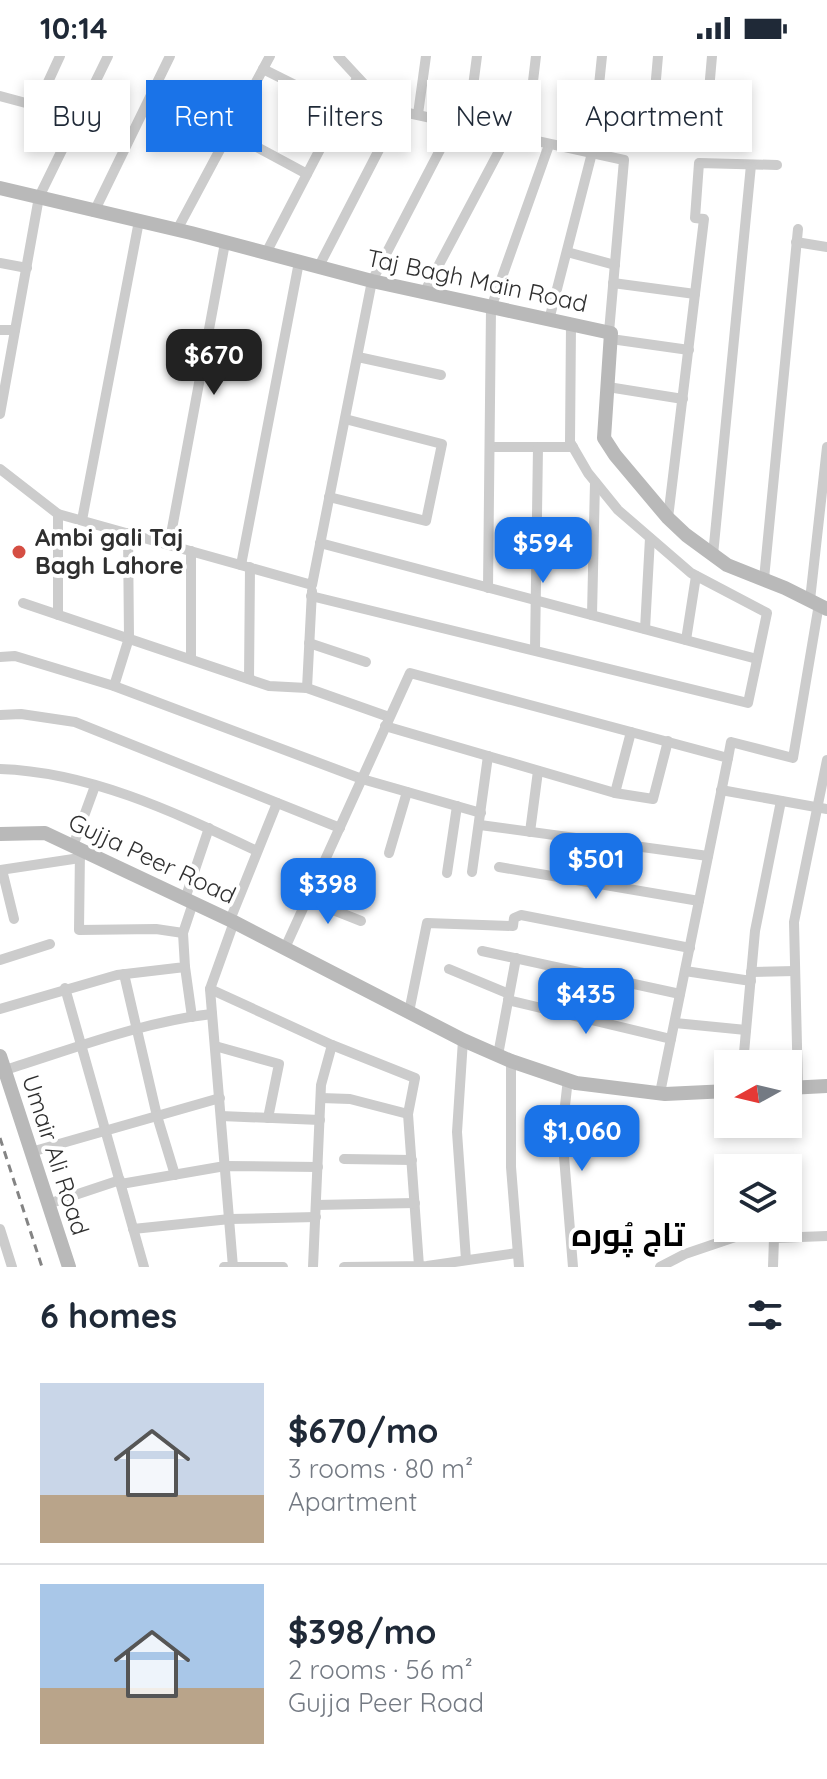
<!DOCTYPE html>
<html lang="en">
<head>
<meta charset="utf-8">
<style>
  body { margin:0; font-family:Quicksand,Cairo,sans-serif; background:#f2f2f3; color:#1f2937; height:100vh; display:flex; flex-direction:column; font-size:30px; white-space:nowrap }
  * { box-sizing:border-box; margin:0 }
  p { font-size:26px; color:#747a83 }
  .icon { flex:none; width:44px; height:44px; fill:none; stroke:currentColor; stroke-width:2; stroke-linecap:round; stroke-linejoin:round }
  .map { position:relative; height:1211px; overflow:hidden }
  .panel { display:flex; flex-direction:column; background:#fff; flex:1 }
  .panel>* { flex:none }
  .hud { position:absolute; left:24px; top:24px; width:780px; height:72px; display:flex; gap:16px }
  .needle { width:52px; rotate:262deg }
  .controls { position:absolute; left:714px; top:994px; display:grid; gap:16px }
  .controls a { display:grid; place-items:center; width:88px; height:88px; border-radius:0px; background:#fff; box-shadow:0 4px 12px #0003; font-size:40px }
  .price { position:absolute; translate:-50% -68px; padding:0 18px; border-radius:16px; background:#1a73e8; color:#fff; font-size:26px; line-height:52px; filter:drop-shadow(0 2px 4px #0008) }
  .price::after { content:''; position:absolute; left:50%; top:48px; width:24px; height:18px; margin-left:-12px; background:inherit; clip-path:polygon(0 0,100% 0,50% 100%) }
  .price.current { background:#222; color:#fff }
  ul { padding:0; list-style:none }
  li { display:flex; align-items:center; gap:24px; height:200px; padding:0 40px }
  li+li { border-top:2px solid #e0e1e3 }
  li span { display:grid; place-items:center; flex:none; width:224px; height:160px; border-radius:0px; color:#555 }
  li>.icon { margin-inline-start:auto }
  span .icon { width:96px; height:96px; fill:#fffc; stroke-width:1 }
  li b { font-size:34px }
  h2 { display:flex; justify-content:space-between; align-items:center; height:96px; padding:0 40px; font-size:34px }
  .chip { padding:0 28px; border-radius:0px; background:#fff; box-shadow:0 4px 12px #0003; font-size:28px; line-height:72px }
  .chip.current { background:#1a73e8; color:#fff }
  .status { display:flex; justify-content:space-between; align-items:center; height:56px; padding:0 40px; background:#fff; direction:ltr }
  .status svg { height:22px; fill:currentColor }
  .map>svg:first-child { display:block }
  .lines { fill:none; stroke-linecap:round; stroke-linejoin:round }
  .street { stroke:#ccc; stroke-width:10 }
  .secondary { stroke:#b9b9b9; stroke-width:14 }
  .rail { stroke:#848484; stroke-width:3; stroke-dasharray:8 6; stroke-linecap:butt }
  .poi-dot { fill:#d54e43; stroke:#fff; stroke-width:3 }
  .labels { text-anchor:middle; stroke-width:8; stroke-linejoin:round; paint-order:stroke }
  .street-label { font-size:24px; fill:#2f2f2f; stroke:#fff }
  .poi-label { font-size:24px; font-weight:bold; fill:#2f2f2f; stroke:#fff; text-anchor:start }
  .district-label { font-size:32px; font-weight:bold; fill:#000; stroke:#fff }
</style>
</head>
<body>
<div class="status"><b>10:14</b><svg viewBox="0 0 49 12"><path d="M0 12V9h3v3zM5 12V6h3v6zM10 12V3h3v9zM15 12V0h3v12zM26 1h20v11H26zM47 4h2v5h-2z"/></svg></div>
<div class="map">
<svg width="827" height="1211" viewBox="0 0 827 1211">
  <rect width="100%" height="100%" fill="#fff"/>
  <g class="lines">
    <!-- street -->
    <g class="street">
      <path d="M338 0 376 41 399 55 624 104 609 276"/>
      <path d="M658 0 654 46H708L712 0"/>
      <path d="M263 13 343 53"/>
      <path d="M0 40 37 50 78 65"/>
      <path d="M37 50 60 0"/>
      <path d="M418 58 426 0"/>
      <path d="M468 68 477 0"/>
      <path d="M229 76 307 118"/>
      <path d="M526 84 536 0"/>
      <path d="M94 156 170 0"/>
      <path d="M177 174 270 0"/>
      <path d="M796 186 827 191"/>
      <path d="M567 196 615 209"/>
      <path d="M266 197 357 22"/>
      <path d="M0 207 27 212"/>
      <path d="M318 212 399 55"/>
      <path d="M613 227 695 238"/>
      <path d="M425 235 507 80"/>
      <path d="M549 264 592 97 602 0"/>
      <path d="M0 274H15"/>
      <path d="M611 283 689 294"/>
      <path d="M358 301 441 319"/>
      <path d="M608 331 683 343"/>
      <path d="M0 358 39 141 108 0"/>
      <path d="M490 391H573"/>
      <path d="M0 413 58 458 312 529 372 225 454 67"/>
      <path d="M329 441 426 465 442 388 345 363"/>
      <path d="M58 458V559"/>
      <path d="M668 462 704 163 695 162 699 107 777 109"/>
      <path d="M82 464 139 165"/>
      <path d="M320 487 757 603"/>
      <path d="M169 489 225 187"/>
      <path d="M713 499 751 109"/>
      <path d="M241 509 299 206"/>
      <path d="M764 523 798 173"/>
      <path d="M488 532 491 252 549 89"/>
      <path d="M312 535 307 632 389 661"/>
      <path d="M311 540 748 647 767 557 691 517 618 454 588 417 570 386 571 268"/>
      <path d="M810 544 827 391"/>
      <path d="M23 547 269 630 307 632"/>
      <path d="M592 559 595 426"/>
      <path d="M645 573 650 482"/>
      <path d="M686 584 696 520"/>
      <path d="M309 587 366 606"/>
      <path d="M535 594 538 391"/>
      <path d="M0 601 15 600 114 630 362 723 481 757"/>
      <path d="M191 603V495"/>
      <path d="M249 623 250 511"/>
      <path d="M114 630 129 582 128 477"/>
      <path d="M0 659 21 658 75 666 340 772"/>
      <path d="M385 670 615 737 653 743 668 685"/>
      <path d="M728 702 731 686 793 702 819 548"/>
      <path d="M0 713C91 716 176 757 257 795"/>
      <path d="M721 734 827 753"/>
      <path d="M615 737 631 676"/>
      <path d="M480 769 708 800"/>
      <path d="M530 776 538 715"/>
      <path d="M73 790 95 730"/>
      <path d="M80 794 79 874 156 873 183 877"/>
      <path d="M389 797 407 736"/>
      <path d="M499 811 699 845"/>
      <path d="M0 814 80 802"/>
      <path d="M2 814 14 863"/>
      <path d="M472 816 488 700"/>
      <path d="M447 817 457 750"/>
      <path d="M185 843 209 772"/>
      <path d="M308 844 361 865"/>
      <path d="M230 864 277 747"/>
      <path d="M285 892 410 617 728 702 660 1037"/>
      <path d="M482 895 680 938"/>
      <path d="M0 904 50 888"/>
      <path d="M185 911 192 961"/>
      <path d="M449 913 509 938"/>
      <path d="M685 915 751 925"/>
      <path d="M751 916 795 915"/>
      <path d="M124 918 157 1060 175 1119"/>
      <path d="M65 932 144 1211"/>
      <path d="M210 933 332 989 415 1022 408 1058 419 1210"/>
      <path d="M508 944 671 983"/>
      <path d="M0 953 117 919 185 911 183 877 193 847"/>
      <path d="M409 956 427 867 513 870 514 862 521 859 690 892"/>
      <path d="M675 967 746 974"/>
      <path d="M463 984 457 1076 466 1204"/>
      <path d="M215 990 279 1008 268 1062"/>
      <path d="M498 999 516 902"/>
      <path d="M511 1005V1111L519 1211"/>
      <path d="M743 1008 755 875 781 745"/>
      <path d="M5 1014C73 993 141 966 212 958"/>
      <path d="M568 1023 562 1076 573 1211"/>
      <path d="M798 1031 794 866 827 704"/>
      <path d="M321 1042 350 1043 408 1058"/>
      <path d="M221 1060 320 1064"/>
      <path d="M31 1096 220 1042"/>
      <path d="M344 1103 412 1104"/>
      <path d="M121 1128 225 1110 318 1111"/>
      <path d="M48 1148 120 1124"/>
      <path d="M316 1149 415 1147"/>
      <path d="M0 1173 12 1211"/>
      <path d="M133 1173 230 1163 316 1161"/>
      <path d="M224 1211H283"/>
      <path d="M233 1211 210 933 234 866"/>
      <path d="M313 1211 321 1029 332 989"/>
      <path d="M344 1211 427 1210 517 1197"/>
      <path d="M660 1211 685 1198 744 1178 753 1177 774 1182 827 1180"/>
      <path d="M773 1211 774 1182"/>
    </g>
    <!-- secondary -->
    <g class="secondary">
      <path d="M0 132 191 177 372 225 611 277 604 382 615 399 668 462 686 479 727 509 785 532 827 553"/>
      <path d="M0 778 45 777 234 866 463 984 511 1005 576 1027 665 1038 728 1035"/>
      <path d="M0 1000 69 1211"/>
      <path d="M788 1032 827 1030"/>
    </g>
    <!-- rail -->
    <path class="rail" d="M0 1082 42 1211"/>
  </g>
  <!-- markers -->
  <circle class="poi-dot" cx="19" cy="496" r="8"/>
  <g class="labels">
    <!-- street labels -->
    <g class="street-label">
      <text transform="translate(477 225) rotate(12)" y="8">Taj Bagh Main Road</text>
      <text transform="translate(152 803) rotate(25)" y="8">Gujja Peer Road</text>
      <text transform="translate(55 1099) rotate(72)" y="8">Umair Ali Road</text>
    </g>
    <!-- poi labels -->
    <g class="poi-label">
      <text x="35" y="490">Ambi gali Taj<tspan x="35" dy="28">Bagh Lahore</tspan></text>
    </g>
    <!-- district labels -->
    <g class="district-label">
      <text x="628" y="1190">تاج پُورہ</text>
    </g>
  </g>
</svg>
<div class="controls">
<a><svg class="needle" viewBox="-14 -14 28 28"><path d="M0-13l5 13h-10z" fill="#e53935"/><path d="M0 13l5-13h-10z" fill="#747a83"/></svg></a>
<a><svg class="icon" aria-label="layers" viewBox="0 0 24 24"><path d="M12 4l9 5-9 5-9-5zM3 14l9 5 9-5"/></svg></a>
</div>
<b class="price current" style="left:214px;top:341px">$670</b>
<b class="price" style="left:543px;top:529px">$594</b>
<b class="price" style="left:596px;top:845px">$501</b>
<b class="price" style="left:328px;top:870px">$398</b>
<b class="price" style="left:586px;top:980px">$435</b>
<b class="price" style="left:582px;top:1117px">$1,060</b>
<div class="hud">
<a class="chip">Buy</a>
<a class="chip current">Rent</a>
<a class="chip">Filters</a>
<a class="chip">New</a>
<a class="chip">Apartment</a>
</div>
</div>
<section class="panel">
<h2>6 homes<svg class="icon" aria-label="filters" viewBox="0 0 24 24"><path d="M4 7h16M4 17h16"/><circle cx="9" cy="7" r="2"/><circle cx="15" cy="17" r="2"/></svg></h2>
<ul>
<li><span style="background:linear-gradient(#c9d6e8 70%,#b9a48a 0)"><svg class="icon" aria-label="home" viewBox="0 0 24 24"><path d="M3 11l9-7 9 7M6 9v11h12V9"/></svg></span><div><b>$670/mo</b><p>3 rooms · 80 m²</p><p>Apartment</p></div></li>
<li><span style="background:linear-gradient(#a9c7e8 65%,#b9a48a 0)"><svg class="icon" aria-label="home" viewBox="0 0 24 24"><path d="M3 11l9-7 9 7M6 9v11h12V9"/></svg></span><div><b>$398/mo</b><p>2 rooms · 56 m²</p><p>Gujja Peer Road</p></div></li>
</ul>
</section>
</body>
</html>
